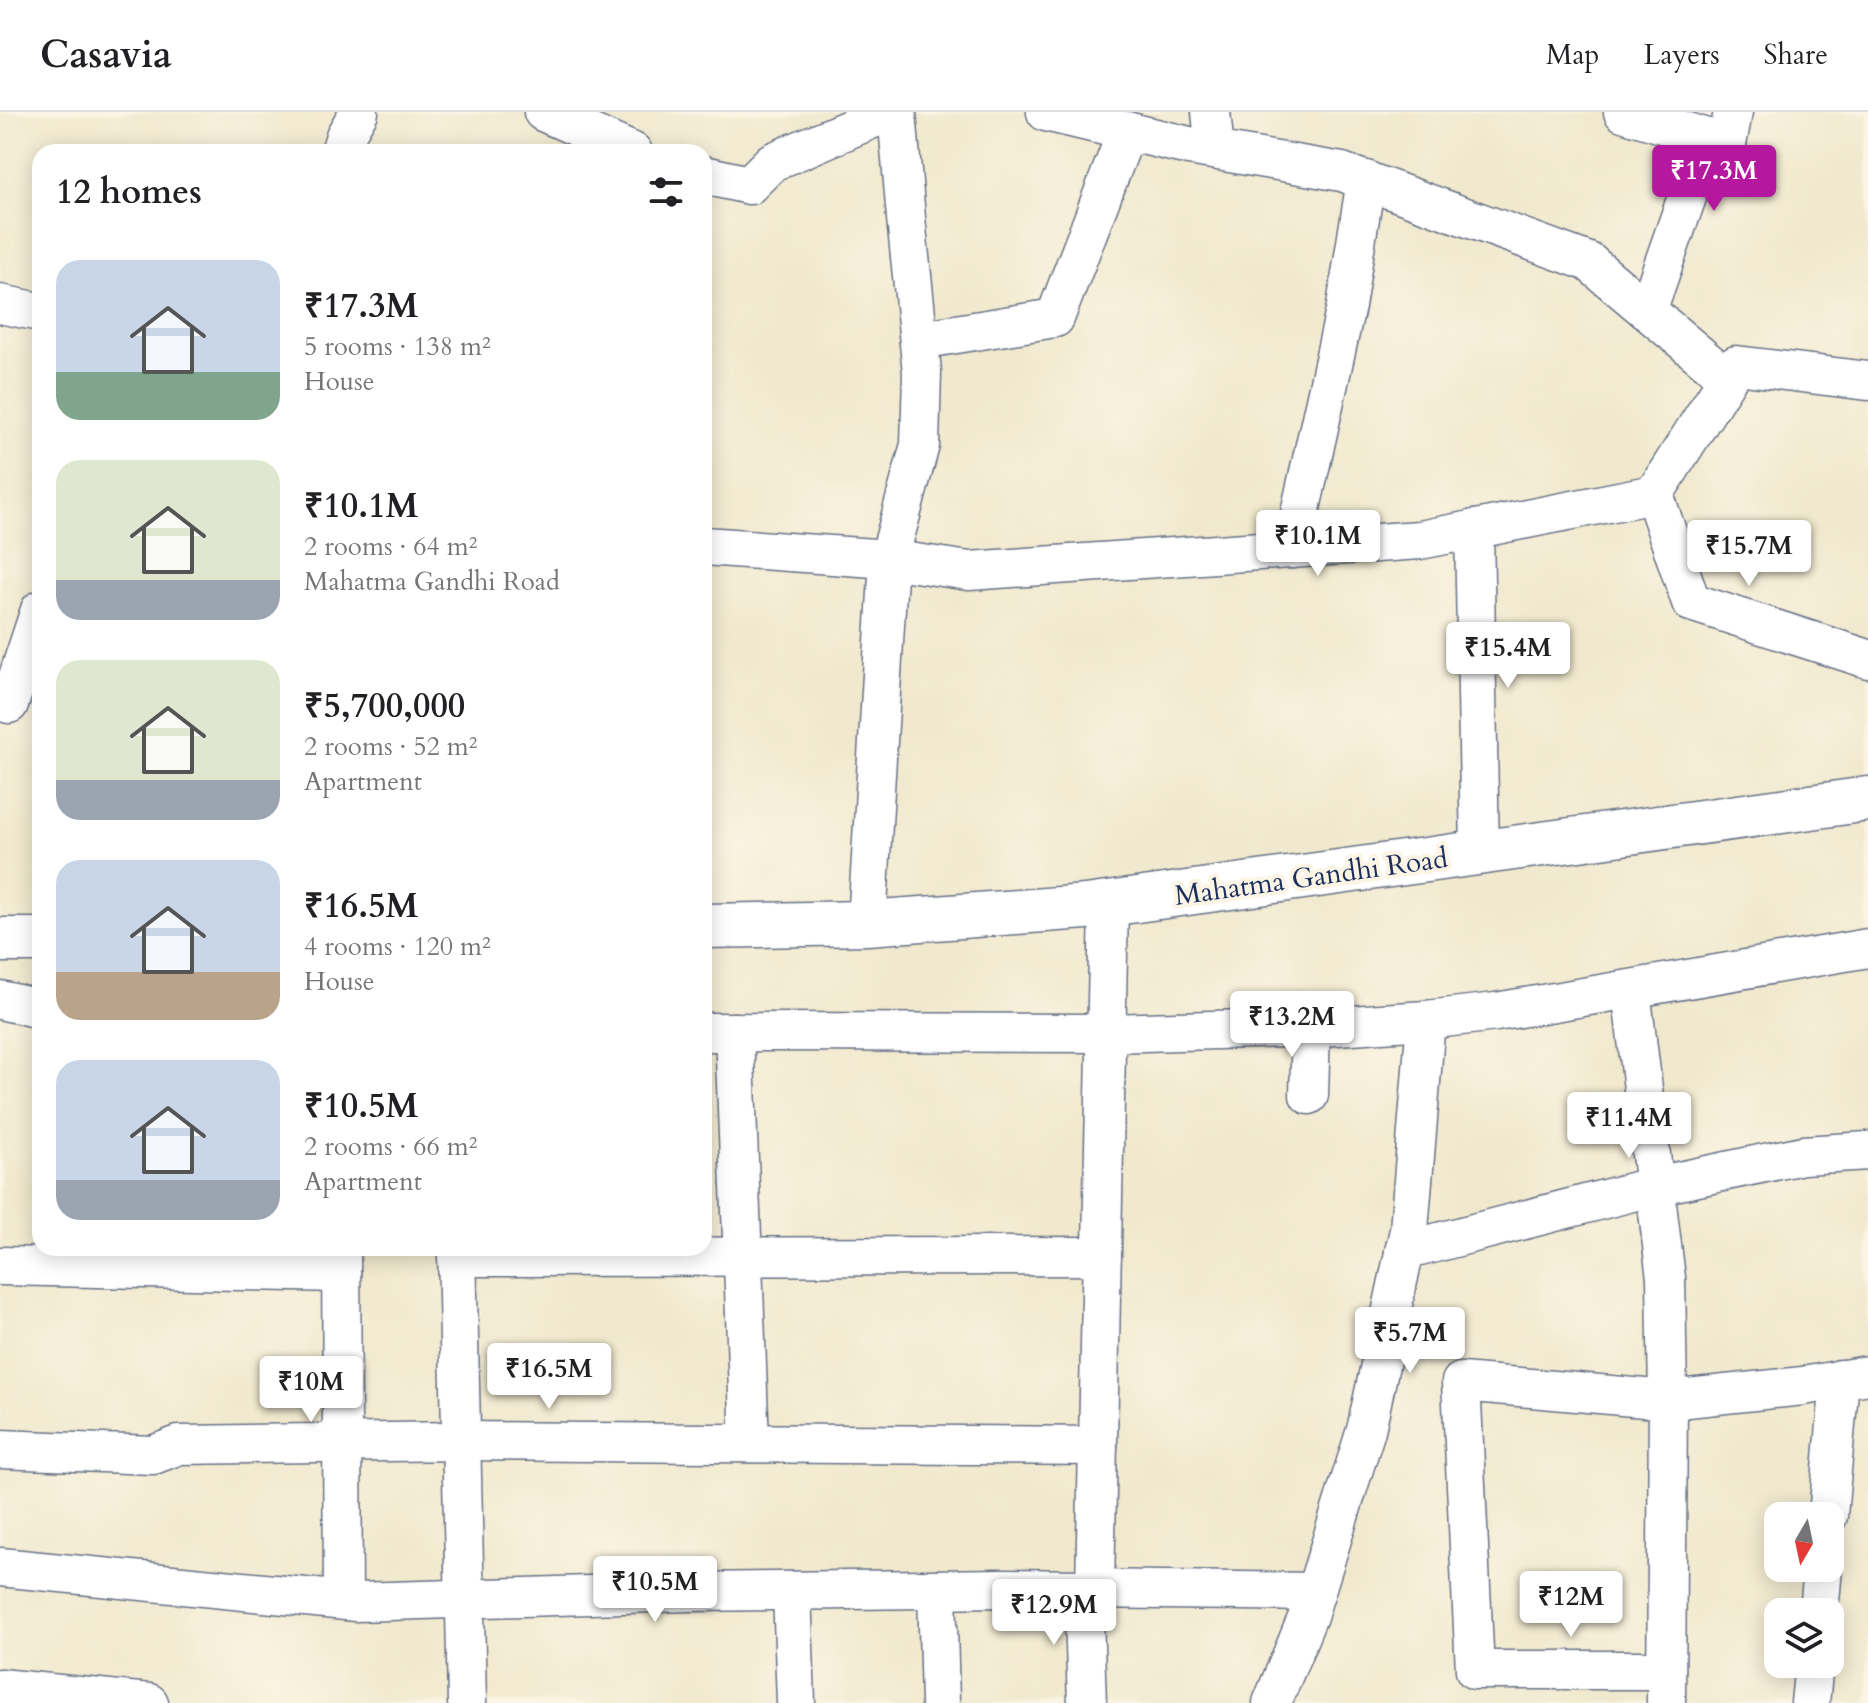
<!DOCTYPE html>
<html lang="en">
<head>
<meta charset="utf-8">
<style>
  body { margin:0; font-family:Cardo,serif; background:#f6f6f6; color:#202124; height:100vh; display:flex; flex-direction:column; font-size:30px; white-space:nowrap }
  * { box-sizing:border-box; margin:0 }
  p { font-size:26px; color:#757577 }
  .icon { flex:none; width:44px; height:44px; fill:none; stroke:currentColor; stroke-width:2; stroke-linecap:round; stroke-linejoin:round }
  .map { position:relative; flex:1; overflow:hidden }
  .panel { position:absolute; left:32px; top:32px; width:680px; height:1112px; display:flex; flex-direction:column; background:#fff; border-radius:24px; box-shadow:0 4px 20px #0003 }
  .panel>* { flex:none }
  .needle { width:52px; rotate:189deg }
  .fabs { position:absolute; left:1764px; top:1390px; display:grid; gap:16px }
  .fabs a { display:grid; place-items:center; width:80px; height:80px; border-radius:16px; background:#fff; box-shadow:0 4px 20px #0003; font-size:40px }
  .price { position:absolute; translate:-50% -68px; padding:0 18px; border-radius:8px; background:#fff; color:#222; font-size:26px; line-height:52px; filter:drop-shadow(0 2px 4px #0008) }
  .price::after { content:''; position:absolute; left:50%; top:48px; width:24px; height:18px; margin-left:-12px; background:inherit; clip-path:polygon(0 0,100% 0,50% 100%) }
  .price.current { background:#b5179e; color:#fff }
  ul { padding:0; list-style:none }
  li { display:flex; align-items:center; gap:24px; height:200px; padding:0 24px }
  li span { display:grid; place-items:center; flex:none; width:224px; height:160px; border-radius:24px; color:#555 }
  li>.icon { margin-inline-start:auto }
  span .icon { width:96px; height:96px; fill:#fffc; stroke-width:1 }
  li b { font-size:34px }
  h2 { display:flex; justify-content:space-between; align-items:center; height:96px; padding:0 24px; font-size:34px }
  header { display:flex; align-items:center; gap:48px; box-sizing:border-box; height:112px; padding:0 40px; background:#fff; border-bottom:2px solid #e0e0e0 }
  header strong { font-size:38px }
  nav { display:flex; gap:44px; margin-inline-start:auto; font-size:28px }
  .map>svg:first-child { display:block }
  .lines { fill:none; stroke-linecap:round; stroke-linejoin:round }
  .street-casing { stroke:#667085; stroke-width:41 }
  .secondary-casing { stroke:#667085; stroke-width:47 }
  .street { stroke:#fff; stroke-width:38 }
  .secondary { stroke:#fff; stroke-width:44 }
  .labels { text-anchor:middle; stroke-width:8; stroke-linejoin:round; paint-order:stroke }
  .street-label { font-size:28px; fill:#1b2f5e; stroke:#fcf5e5 }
</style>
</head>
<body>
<header>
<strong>Casavia</strong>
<nav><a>Map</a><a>Layers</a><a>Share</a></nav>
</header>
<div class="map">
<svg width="1868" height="1591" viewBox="0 0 1868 1591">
  <rect width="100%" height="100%" fill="#fcf5e5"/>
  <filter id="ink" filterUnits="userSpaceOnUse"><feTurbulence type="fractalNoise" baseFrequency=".0125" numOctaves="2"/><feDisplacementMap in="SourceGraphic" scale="16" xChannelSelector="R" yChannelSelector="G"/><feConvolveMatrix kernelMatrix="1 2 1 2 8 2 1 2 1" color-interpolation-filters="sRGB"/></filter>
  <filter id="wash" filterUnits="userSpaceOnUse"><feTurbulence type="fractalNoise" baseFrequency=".006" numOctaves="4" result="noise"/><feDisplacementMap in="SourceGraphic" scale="32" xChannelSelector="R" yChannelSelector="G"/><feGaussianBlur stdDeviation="1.8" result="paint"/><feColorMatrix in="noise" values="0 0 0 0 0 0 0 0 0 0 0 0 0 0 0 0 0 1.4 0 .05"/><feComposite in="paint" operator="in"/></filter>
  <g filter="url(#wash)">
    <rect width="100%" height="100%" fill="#f0e9ce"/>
  </g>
  <g filter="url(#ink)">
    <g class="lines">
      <!-- street casing -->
      <g class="street-casing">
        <g id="street">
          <path d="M543 0 633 40"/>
          <path d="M1046 0 1189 34 1342 60 1589 150 1727 266"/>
          <path d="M1211 0 1215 38"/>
          <path d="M1623 0 1727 32"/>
          <path d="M340 40 345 24 359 0"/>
          <path d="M704 63 749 73 772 50 889 0"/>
          <path d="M0 192 40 200"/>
          <path d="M1647 199 1701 45 1727 32 1733 0"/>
          <path d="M919 228 1055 206 1127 19"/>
          <path d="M1654 382 1691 490 1868 547"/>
          <path d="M1474 417 1480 741"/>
          <path d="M704 434 889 447 969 459 1420 428 1654 382 1736 253 1868 269"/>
          <path d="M1292 437 1346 194 1366 68"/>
          <path d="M9 592 40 498"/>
          <path d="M867 811 889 447 920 333 922 260 906 106 897 0"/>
          <path d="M1631 878 1666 1166 1668 1288 1666 1591"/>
          <path d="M0 888 40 897"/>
          <path d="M704 920 1107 921 1321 915 1426 908 1496 900 1868 836"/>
          <path d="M734 920 750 1331"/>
          <path d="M1309 983 1311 915"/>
          <path d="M341 1136 343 1488"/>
          <path d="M457 1136 467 1591"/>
          <path d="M1404 1139 1655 1074 1803 1043 1868 1039"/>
          <path d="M457 1145 1102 1144"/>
          <path d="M0 1154 341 1161"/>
          <path d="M0 1337 153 1343 179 1333 461 1329 1098 1334"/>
          <path d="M1828 1404 1840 1267"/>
          <path d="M0 1455 356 1490 689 1480 1003 1476 1315 1480"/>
          <path d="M937 1477 940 1591"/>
          <path d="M1083 1477 1087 1591"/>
          <path d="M1095 1477 1109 792"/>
          <path d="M792 1479 796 1591"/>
          <path d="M1819 1500 1823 1456"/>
          <path d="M1666 1558H1475L1461 1270 1668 1288 1803 1274 1868 1263"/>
          <path d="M0 1576 149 1591"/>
          <path d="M1272 1591 1308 1504 1366 1318 1409 1118 1426 908"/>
          <path d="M1810 1591 1814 1552"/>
        </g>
      </g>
      <!-- secondary casing -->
      <g class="secondary-casing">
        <g id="secondary">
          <path d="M704 814 867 811 1086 795 1868 687"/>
          <path d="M0 828H40"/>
        </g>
      </g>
      <!-- street -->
      <use href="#street" class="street"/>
      <!-- secondary -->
      <use href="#secondary" class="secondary"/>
    </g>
  </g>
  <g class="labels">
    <!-- street labels -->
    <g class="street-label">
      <text transform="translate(1311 764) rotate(-8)" y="10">Mahatma Gandhi Road</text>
    </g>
  </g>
</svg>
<div class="fabs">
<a><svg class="needle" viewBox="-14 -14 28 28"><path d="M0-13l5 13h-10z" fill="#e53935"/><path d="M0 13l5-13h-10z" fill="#757577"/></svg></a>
<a><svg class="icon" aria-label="layers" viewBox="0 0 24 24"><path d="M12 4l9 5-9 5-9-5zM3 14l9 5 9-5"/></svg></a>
</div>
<b class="price current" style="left:1714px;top:101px">₹17.3M</b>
<b class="price" style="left:1318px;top:466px">₹10.1M</b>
<b class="price" style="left:1749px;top:476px">₹15.7M</b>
<b class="price" style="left:1508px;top:578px">₹15.4M</b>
<b class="price" style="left:1292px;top:947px">₹13.2M</b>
<b class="price" style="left:1629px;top:1048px">₹11.4M</b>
<b class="price" style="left:1410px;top:1263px">₹5.7M</b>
<b class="price" style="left:549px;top:1299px">₹16.5M</b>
<b class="price" style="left:311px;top:1312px">₹10M</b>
<b class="price" style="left:655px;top:1512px">₹10.5M</b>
<b class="price" style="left:1571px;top:1527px">₹12M</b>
<b class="price" style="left:1054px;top:1535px">₹12.9M</b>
<section class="panel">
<h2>12 homes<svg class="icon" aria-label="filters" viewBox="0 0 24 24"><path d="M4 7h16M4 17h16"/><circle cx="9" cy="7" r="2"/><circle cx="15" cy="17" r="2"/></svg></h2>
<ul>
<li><span style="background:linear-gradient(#c9d6e8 70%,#7fa58c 0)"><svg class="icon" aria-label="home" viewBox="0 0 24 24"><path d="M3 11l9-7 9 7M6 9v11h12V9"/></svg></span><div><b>₹17.3M</b><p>5 rooms · 138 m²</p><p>House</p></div></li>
<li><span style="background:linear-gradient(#dfe7d0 75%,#9aa5b1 0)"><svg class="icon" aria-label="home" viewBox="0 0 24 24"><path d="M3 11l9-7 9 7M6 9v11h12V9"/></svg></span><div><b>₹10.1M</b><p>2 rooms · 64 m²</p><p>Mahatma Gandhi Road</p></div></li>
<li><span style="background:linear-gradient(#dfe7d0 75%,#9aa5b1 0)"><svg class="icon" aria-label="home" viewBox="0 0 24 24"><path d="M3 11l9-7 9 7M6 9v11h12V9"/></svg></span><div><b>₹5,700,000</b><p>2 rooms · 52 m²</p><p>Apartment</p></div></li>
<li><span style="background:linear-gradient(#c9d6e8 70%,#b9a48a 0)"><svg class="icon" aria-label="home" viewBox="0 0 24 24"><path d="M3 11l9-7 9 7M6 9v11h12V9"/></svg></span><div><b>₹16.5M</b><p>4 rooms · 120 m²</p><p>House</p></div></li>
<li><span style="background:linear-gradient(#c9d6e8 75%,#9aa5b1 0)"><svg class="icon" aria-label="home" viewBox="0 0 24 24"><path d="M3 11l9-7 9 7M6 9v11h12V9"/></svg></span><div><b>₹10.5M</b><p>2 rooms · 66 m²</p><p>Apartment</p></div></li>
</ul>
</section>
</div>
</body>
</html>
